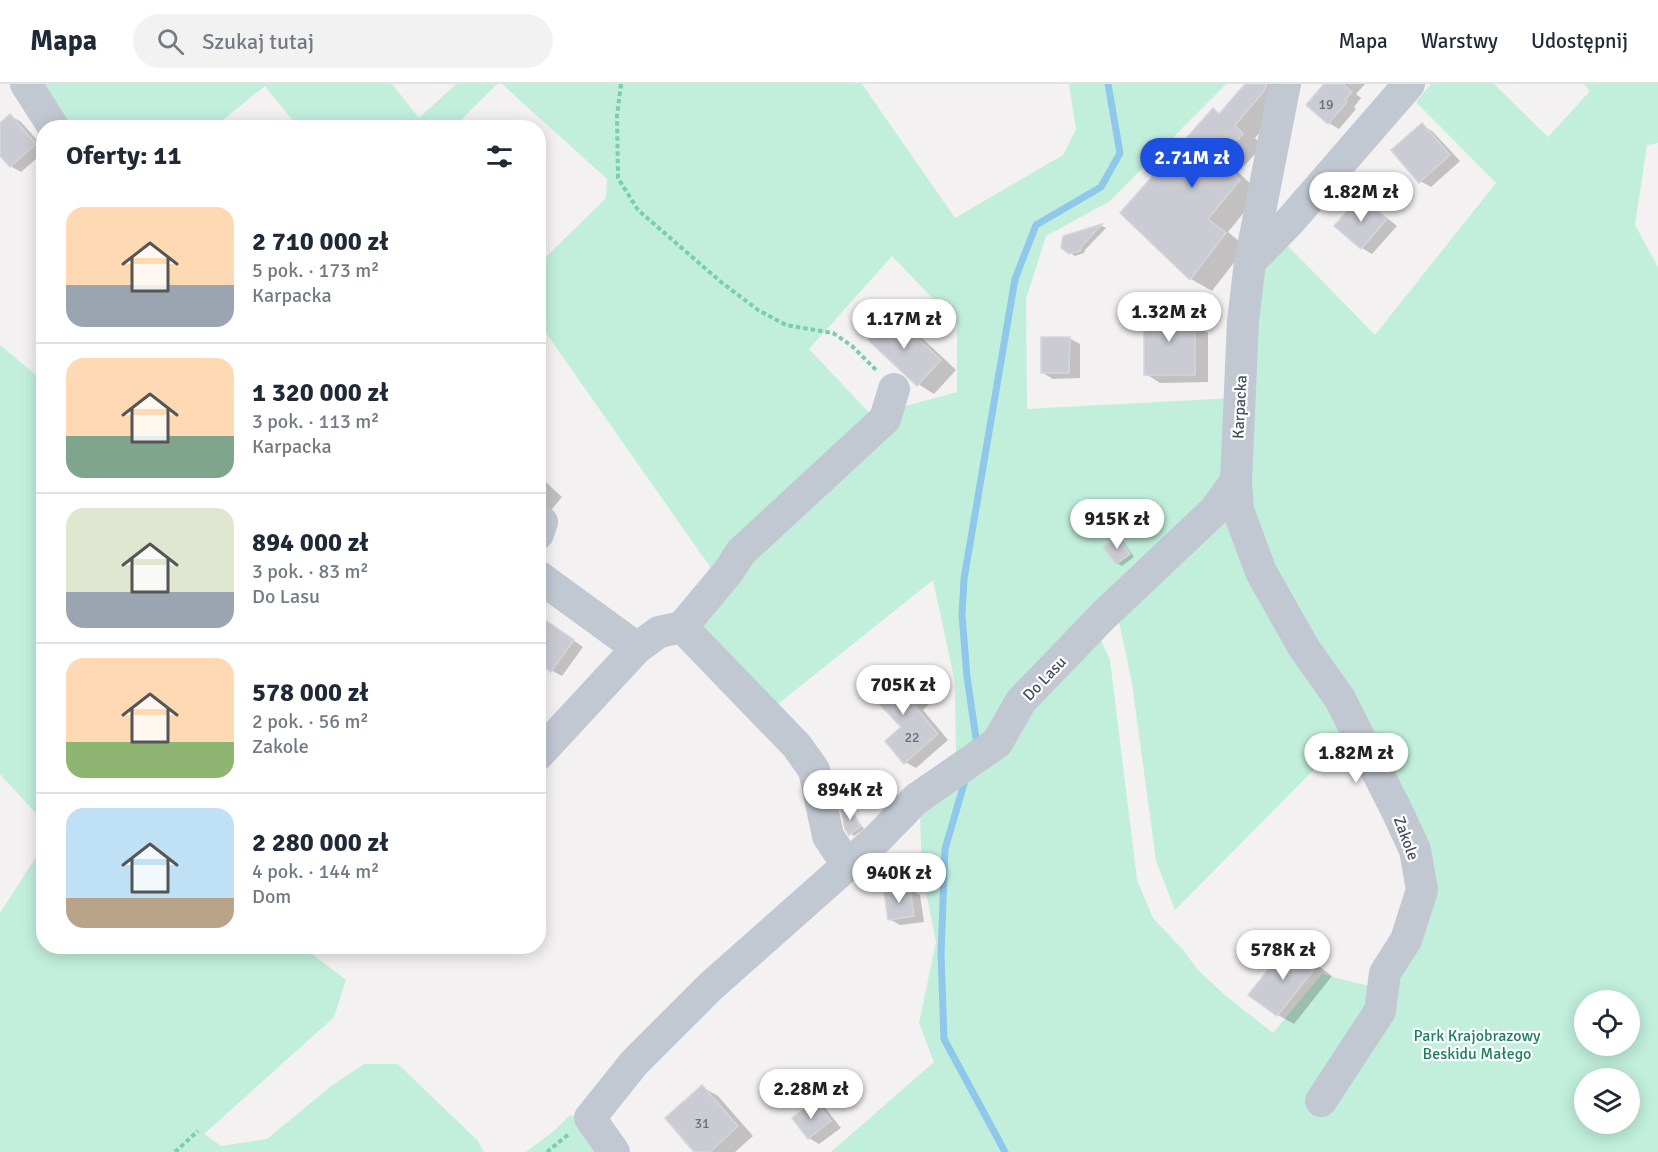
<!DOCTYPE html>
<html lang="pl">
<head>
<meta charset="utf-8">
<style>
  body { margin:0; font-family:Signika,sans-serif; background:#f2f2f3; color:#1f2937; height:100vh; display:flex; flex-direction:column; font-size:22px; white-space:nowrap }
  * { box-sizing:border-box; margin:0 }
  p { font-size:20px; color:#747a83 }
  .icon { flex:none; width:33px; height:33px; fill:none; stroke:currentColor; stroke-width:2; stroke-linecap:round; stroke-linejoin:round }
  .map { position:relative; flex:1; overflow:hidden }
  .details { position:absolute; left:36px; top:36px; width:510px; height:834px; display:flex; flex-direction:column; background:#fff; border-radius:24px; box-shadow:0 3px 15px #0003 }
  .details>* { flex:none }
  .controls { position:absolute; left:1574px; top:906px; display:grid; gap:12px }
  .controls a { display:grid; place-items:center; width:66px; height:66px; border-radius:50%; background:#fff; box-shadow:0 3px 15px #0003; font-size:30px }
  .price { position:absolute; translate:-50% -51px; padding:0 14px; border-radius:21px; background:#fff; color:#222; font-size:20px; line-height:39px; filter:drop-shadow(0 2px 3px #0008) }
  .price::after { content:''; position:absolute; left:50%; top:36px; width:18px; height:14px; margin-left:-9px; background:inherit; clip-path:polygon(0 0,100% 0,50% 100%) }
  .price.selected { background:#1d50e1; color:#fff }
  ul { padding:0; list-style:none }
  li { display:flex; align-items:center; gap:18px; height:150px; padding:0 30px }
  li+li { border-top:2px solid #e0e1e3 }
  li span { display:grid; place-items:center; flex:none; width:168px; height:120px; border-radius:18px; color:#555 }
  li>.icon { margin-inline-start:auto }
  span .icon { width:72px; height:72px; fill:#fffc; stroke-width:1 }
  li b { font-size:26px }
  h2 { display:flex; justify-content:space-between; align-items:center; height:72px; padding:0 30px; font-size:26px }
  header { display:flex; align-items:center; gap:36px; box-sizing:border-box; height:84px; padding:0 30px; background:#fff; border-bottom:2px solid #e0e1e3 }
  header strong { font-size:28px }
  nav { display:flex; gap:33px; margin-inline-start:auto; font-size:21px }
  .search { width:420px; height:54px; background:#f2f2f3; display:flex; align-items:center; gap:15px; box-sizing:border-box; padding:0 21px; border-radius:33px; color:#747a83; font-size:22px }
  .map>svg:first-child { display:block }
  .green { fill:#c1efdb; fill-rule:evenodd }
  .shadow { fill:#0003 }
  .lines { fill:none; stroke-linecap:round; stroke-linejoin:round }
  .stream { stroke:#8fc8eb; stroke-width:7 }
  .building { fill:#cbccd3; stroke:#d5d6dc; stroke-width:1.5 }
  .path { stroke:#7acdb2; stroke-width:4; stroke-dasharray:4.5 3; stroke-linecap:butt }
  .minor { stroke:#c2c8d2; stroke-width:32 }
  .labels { text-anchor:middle; stroke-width:4.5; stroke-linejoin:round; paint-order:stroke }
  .number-label { font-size:14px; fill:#6a6f7b }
  .street-label { font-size:16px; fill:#49505e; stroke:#fff }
  .park-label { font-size:16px; fill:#19805f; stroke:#fff }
</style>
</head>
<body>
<header>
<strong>Mapa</strong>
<div class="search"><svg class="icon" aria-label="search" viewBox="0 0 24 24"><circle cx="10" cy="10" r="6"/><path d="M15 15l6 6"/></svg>Szukaj tutaj</div>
<nav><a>Mapa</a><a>Warstwy</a><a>Udostępnij</a></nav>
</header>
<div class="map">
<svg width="1658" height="1068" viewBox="0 0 1658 1068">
  <rect width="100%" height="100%" fill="#f3f1f1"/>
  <!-- green -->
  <g class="green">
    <path d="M34 0H392L419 34 456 0H497L453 44 298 43 265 2 214 43H62Z"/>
    <path d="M502 0H862L955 134 1063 71 1076 45 1069 0H1226L1110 117 1046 152 1026 215 1027 325 1233 314 1224 397 992 652 956 673 955 598 933 496 773 624 699 538 749 475 898 324 957 308V240L892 172 809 265 875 335 713 487 539 239V180L606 114 607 95Z"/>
    <path d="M1431 0H1494L1548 53 1590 7 1584 0H1658V59L1647 61 1635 141 1658 183V1068H831L934 978 919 939 936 858 922 788 920 731 1017 641 1099 552 1110 576 1137 796 1153 834 1183 866 1198 886 1226 912 1273 949 1322 890 1369 902 1431 822 1261 454 1245 403 1261 187 1285 159 1375 251 1496 99 1416 18ZM1584 916H1629V962H1584ZM1584 994H1629V1040H1584Z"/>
    <path d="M0 261 43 297V737L0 690Z"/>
    <path d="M1221 431 1233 436 1351 648 1175 826 1156 777 1132 599 1117 528Z"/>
    <path d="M43 762 44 862 303 863 346 896 334 933 204 1050 221 1062 267 1055 330 1003 364 980H398L478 1057 484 1068H0V829Z"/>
    <path d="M570 1031 606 1042 626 1068H526L555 1046Z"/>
  </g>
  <!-- shadow -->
  <g class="shadow">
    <path d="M1247 0H1283L1286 18 1255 54 1263 62 1238 88 1260 109 1228 148 1246 163 1212 207 1191 195 1213 26 1220 30Z"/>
    <path d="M1330 0H1365L1356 10 1361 14 1354 23 1356 25 1339 45 1329 39Z"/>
    <path d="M11 32 21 38 44 64V68L21 88 10 82 0 70V41Z"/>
    <path d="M1422 41 1432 47 1460 77 1431 103 1420 97Z"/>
    <path d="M1360 115 1371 121 1397 142 1372 170 1362 164Z"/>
    <path d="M1102 142 1106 144 1085 166 1084 169 1075 172 1070 169 1064 153Z"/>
    <path d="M1160 213 1173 220 1208 249V298L1160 299 1146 290 1161 237Z"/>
    <path d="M892 232 908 241 956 286 934 310 918 300Z"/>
    <path d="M1069 254 1080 260V294L1053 295 1043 289Z"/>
    <path d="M538 391 562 413 552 425H548L538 431Z"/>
    <path d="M1118 454 1123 457 1134 473 1122 482 1117 479Z"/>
    <path d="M555 543 583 563 562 592 551 586Z"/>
    <path d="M894 586 905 592 930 619 923 626 948 656 916 684 905 678 903 644Z"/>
    <path d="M846 723 851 726 864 745 854 752 850 749Z"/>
    <path d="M910 805 920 811 924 838 900 841 889 835Z"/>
    <path d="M1289 863 1305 872 1332 892 1294 940 1278 931 1250 911Z"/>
    <path d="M702 1003 718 1012 753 1052 735 1068H696Z"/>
    <path d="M815 1018 826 1025 841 1044 819 1060 809 1054Z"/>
  </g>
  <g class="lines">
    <!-- stream -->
    <g class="stream">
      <path d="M976 654 967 593 962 531 964 495 1015 195 1036 141 1101 103 1120 69 1108 0"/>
      <path d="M966 693 945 765 941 870 944 955 1005 1068"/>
    </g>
  </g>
  <!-- building -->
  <g class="building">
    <path d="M1245 0H1267L1265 6 1235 41 1243 50 1218 75 1240 96 1208 135 1226 149 1190 196 1120 129 1213 24 1219 30Z"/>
    <path d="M1324 0H1343L1352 8 1345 16 1347 18 1328 40 1306 21Z"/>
    <path d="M10 30 36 60 10 83 0 72V39Z"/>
    <path d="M1422 39 1450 71 1419 99 1391 66Z"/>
    <path d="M1360 113 1387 135 1361 165 1334 142Z"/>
    <path d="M1102 140 1081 163 1080 167 1069 170 1061 164 1063 152Z"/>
    <path d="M1158 210 1195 240V291H1144V236L1159 235Z"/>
    <path d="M892 230 941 276 917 302 868 256Z"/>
    <path d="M1041 253H1070L1069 289H1041Z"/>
    <path d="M1118 452 1130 470 1116 480 1103 463Z"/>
    <path d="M538 531 574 556 551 588 538 579Z"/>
    <path d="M894 584 921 613 913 620 938 650 904 680 885 657 901 643 868 608Z"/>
    <path d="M846 722 861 742 849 751 845 745 841 725Z"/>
    <path d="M910 804 914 832 888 836 884 808Z"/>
    <path d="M1288 861 1317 882 1277 932 1248 911Z"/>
    <path d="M702 1001 738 1042 710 1068H694L665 1034Z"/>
    <path d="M815 1017 831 1037 808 1055 792 1034Z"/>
  </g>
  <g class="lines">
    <!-- path -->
    <g class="path">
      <path d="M621 0 617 32 618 94 638 126 721 198 758 226 786 241 833 249 852 262 876 286"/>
      <path d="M175 1068 198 1047"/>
      <path d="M547 1068 570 1049"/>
    </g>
    <!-- minor -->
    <g class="minor">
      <path d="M26 0 54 44"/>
      <path d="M1285 0 1250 178 1243 237 1236 397 1238 426 1261 488 1304 564 1340 615 1397 727 1415 766 1422 806 1406 856 1385 889 1380 927 1321 1017"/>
      <path d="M1250 178 1290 137 1409 0"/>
      <path d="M538 450 542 438"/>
      <path d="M538 492 637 564"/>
      <path d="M682 543 728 488 741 468 885 335 894 305"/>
      <path d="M538 671 637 564 659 548 682 543 797 662 814 686 828 752 847 781"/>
      <path d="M614 1068 590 1034 634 979 711 902 878 754 916 715 997 659 1021 617 1104 531 1214 427 1236 397"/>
    </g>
  </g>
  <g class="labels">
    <!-- number labels -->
    <g class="number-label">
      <text x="1326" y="25">19</text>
      <text x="912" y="658">22</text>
      <text x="702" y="1044">31</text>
    </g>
    <!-- street labels -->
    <g class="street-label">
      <text transform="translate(1239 323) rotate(-87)" y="6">Karpacka</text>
      <text transform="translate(1044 594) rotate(-46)" y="6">Do Lasu</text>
      <text transform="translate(1407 754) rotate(70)" y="6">Zakole</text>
    </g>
    <!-- park labels -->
    <g class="park-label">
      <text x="1477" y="957">Park Krajobrazowy<tspan x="1477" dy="18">Beskidu Małego</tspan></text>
    </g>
  </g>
</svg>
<div class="controls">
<a><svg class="icon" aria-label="locate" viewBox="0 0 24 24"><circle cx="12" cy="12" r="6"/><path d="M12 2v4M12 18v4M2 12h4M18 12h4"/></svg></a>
<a><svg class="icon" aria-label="layers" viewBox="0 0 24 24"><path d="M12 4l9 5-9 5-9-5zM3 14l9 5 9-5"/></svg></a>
</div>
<b class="price selected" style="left:1192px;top:105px">2.71M zł</b>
<b class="price" style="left:1361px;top:139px">1.82M zł</b>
<b class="price" style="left:1169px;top:259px">1.32M zł</b>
<b class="price" style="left:904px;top:266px">1.17M zł</b>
<b class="price" style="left:1117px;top:466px">915K zł</b>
<b class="price" style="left:903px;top:632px">705K zł</b>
<b class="price" style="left:1356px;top:700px">1.82M zł</b>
<b class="price" style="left:850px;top:737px">894K zł</b>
<b class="price" style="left:899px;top:820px">940K zł</b>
<b class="price" style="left:1283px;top:897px">578K zł</b>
<b class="price" style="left:811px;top:1036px">2.28M zł</b>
<section class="details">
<h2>Oferty: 11<svg class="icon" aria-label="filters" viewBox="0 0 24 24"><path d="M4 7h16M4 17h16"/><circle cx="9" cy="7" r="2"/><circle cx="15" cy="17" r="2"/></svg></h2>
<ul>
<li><span style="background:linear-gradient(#ffd9b3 65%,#9aa5b1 0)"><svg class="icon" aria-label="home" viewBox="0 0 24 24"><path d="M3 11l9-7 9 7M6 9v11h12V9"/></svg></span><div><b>2 710 000 zł</b><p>5 pok. · 173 m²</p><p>Karpacka</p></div></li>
<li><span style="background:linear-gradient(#ffd9b3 65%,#7fa58c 0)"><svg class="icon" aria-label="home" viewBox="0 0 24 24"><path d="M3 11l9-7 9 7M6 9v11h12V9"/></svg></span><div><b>1 320 000 zł</b><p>3 pok. · 113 m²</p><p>Karpacka</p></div></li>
<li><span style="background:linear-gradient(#dfe7d0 70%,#9aa5b1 0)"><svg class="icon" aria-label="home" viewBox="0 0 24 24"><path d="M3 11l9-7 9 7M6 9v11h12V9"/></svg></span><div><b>894 000 zł</b><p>3 pok. · 83 m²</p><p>Do Lasu</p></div></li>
<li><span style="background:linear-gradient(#ffd9b3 70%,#8fb573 0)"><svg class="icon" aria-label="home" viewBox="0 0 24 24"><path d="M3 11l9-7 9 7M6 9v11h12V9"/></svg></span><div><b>578 000 zł</b><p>2 pok. · 56 m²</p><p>Zakole</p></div></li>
<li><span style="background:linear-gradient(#bfe0f5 75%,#b9a48a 0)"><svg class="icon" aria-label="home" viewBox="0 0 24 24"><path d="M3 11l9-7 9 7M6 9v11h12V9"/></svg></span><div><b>2 280 000 zł</b><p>4 pok. · 144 m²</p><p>Dom</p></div></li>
</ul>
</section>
</div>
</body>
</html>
